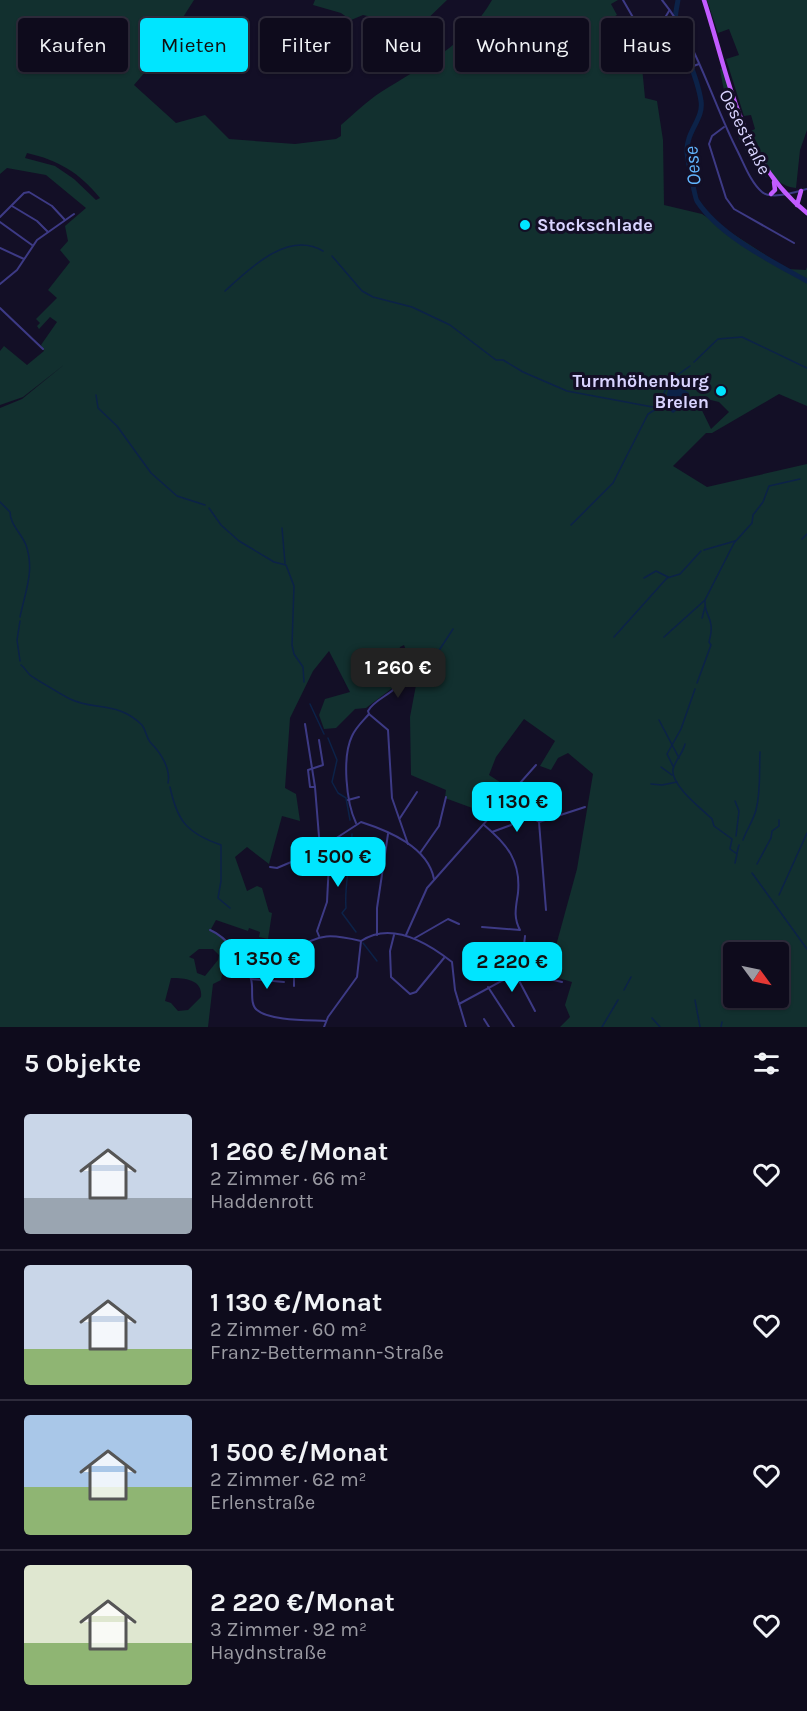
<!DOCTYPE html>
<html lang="de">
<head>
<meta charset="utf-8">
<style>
  body { margin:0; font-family:Karla,sans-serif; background:#1c1929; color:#f1f3f6; height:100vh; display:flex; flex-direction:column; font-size:22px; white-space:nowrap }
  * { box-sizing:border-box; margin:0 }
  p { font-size:20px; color:#9b9ba3 }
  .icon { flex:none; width:33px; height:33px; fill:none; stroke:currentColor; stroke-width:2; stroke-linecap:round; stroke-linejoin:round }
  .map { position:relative; height:1027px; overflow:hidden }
  .sheet { display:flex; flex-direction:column; background:#0e0b1c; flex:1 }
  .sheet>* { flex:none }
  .guide { position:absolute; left:18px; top:18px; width:771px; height:54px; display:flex; gap:12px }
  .needle { width:39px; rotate:123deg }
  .controls { position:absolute; left:723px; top:942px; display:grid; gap:12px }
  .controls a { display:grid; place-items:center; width:66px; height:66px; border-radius:6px; background:#0e0b1c; box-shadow:0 2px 4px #0004,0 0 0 2px #2e2b3b; font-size:30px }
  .price { position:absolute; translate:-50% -51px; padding:0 14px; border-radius:12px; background:#00e5ff; color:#111; font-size:20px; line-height:39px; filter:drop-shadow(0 2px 3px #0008) }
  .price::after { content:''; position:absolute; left:50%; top:36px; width:18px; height:14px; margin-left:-9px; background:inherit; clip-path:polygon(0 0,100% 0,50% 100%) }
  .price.active { background:#222; color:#fff }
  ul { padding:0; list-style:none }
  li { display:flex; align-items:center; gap:18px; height:150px; padding:0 24px }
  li+li { border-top:2px solid #2e2b3b }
  li span { display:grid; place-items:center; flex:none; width:168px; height:120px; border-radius:6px; color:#555 }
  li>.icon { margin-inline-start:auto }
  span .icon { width:72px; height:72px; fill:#fffc; stroke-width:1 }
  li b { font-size:26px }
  h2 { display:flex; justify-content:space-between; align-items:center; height:72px; padding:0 24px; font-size:26px }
  .pill { padding:0 21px; border-radius:6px; background:#0e0b1c; box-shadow:0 2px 4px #0004,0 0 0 2px #2e2b3b; font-size:21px; line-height:54px }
  .pill.active { background:#00e5ff; color:#111 }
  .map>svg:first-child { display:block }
  .green { fill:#12302f; fill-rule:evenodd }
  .water { fill:#0c2248 }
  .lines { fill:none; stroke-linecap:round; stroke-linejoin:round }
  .stream { stroke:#0c2248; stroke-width:1.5 }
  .river { stroke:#0c2248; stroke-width:5 }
  .street { stroke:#3d3a85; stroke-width:2 }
  .primary { stroke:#c25bff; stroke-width:4.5 }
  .poi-dot { fill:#00e5ff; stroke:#130f26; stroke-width:2 }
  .labels { text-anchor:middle; stroke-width:6; stroke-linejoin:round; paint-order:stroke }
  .street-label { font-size:18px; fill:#d9d4ff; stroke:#130f26 }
  .poi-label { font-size:18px; font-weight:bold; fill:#d9d4ff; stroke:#130f26; text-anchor:start }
  .water-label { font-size:20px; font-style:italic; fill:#62b6ff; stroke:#130f26 }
</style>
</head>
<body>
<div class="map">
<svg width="807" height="1027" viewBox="0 0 807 1027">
  <rect width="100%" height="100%" fill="#130f26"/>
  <!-- green -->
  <g class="green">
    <path d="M0 0H194L157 58 134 85 176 123 205 115 229 139 295 144 336 139 341 136V125C354 114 367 101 381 92 424 65 466 45 492 0H618L611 4 617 15 599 25 622 64 642 67 645 98 657 101 663 140 664 205 702 214 787 269 806 270 807 267V406L779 394 712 433H706L673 466 707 487 807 464V1027H560L570 1017 565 1005 572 982 548 975 577 869 593 774 568 753 558 758 551 770 540 766 555 741 524 719 496 757 489 775 503 784 498 793 504 798 489 790 483 792 475 809 445 798 446 790 411 775 410 717 416 685 405 679 408 656 404 645 400 647 393 671 399 677V683L366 708 355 709 336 728 324 729 319 715 325 699 350 692 329 651 313 671 290 718 285 788 296 794 300 821 282 816 269 864 247 847 235 857 247 891 257 886 262 888 269 912 272 913 268 939 259 937 260 932 249 928 248 931 216 920 211 929 228 941 221 980 213 984 208 1027H0V408L22 399 65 364 23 397 0 405V351L4 346 27 365 44 351 41 345 57 322 50 317 39 329 37 326 40 323 36 319 57 298 48 290 70 262 60 250 68 241 65 226 86 208 46 175 7 168 0 174ZM27 153C58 160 80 173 100 198L96 200 74 179 55 166 25 158ZM695 396 719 402 729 412 711 429ZM199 949H213L219 955 218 960 205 976 197 973 194 959 189 957ZM734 952H778V998H734ZM171 978C186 978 203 980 201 997L188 1010 178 1011 171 1003 165 1001Z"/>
    <path d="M315 0H447L419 27 398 34 400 23 363 15 351 20 341 13 313 5Z"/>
    <path d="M707 0H807V130L800 150 796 188C769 186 759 153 749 132L755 129 751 115 744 116 726 59 739 55 729 29 718 33Z"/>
    <path d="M723 68 745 138 767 178C736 148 727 110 720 69Z"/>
  </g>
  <!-- water -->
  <path class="water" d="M673 382 689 393 679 409 673 413 664 406 669 386Z"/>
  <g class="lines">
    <!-- stream -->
    <g class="stream">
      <path d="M332 256 362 291 373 297 412 307 450 325 496 360H503L523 372 567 391 658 408"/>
      <path d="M225 291C249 269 288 230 323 251"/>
      <path d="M694 362 718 339 742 337 807 368"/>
      <path d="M96 395 98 408 117 426 151 473 177 496 205 505"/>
      <path d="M0 502 10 512C10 524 21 533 26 545 35 571 25 592 20 617"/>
      <path d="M209 508 221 525 239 541 274 562 286 565 294 586 292 645 294 654 303 667 304 682"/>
      <path d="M571 525 613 483 648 414 658 408 669 381 690 366"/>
      <path d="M282 528 285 563"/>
      <path d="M802 539 807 534"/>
      <path d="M704 550 735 541"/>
      <path d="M644 578 656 571 668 577"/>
      <path d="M702 618 705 607"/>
      <path d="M20 621 17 640 20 661"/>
      <path d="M614 637 667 578 680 574 701 551"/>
      <path d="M664 637 705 600 734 543 752 523 753 515 763 502 769 486 800 479"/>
      <path d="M21 665C25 668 26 671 30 675 32 677 64 696 70 699 95 711 118 701 142 725 146 730 146 737 150 742 160 752 171 768 168 783"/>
      <path d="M413 680 420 673 433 667 438 652 453 629"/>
      <path d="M697 683 711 645 709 642C716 617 704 617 705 601"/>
      <path d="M310 704 324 734"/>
      <path d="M659 720 679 758"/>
      <path d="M328 738 337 760 332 782 338 793 346 798 350 820"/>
      <path d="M685 744C683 753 675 761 673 769 670 785 703 810 712 819L714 826 732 839 730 849 737 854 735 863"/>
      <path d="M673 766 667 754 681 729 695 689"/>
      <path d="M661 767 672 775"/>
      <path d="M651 784 662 785 677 782"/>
      <path d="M170 787C177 820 186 833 221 845V881L218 898 230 908"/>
      <path d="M735 801 739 811 736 836"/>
      <path d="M352 834C351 859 344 884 346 908L342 913 356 932"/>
      <path d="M743 840C747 829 753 821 756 810 761 791 759 772 760 752"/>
      <path d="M737 853 739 845"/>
      <path d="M757 864 771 838 772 831 779 826V820"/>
      <path d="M752 873 807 949"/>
      <path d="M779 895 807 833"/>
      <path d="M363 943 377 961"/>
      <path d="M624 990 631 977"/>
      <path d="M695 1000 700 1027"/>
      <path d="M652 1018 660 1027"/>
      <path d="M602 1027 618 1000"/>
      <path d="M721 1027 722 1022"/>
    </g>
    <!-- river -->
    <path class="river" d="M678 0C677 7 674 16 676 22 682 49 697 73 701 101 704 119 686 131 687 152 687 156 695 198 697 201 720 236 771 261 807 281"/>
    <!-- street -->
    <g class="street">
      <path d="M623 0 642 33 643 58"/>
      <path d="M662 0C698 44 712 102 738 152 744 164 751 183 762 192 772 200 795 192 807 189"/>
      <path d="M642 33 663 21 669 11"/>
      <path d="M685 69 699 64"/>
      <path d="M724 127 712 136 709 144 726 198 734 209 794 243"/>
      <path d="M12 206 37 221 48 232"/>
      <path d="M0 217 24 193 29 192 52 206 65 220"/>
      <path d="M0 222 32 245"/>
      <path d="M0 248 24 259"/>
      <path d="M0 284 17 270 37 240 74 214"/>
      <path d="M0 308 43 349"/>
      <path d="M369 714 388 730 392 798 408 844"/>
      <path d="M369 714 368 711C375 698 395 694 403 679"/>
      <path d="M305 724 315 787 320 849"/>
      <path d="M315 787H310L308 770 323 765 319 740"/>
      <path d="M348 800 359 797"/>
      <path d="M505 801 539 822 585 807"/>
      <path d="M400 818 417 792"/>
      <path d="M539 822 546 910"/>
      <path d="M356 823C346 802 342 757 352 736 356 727 363 721 369 714"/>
      <path d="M492 832 511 825 522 811"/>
      <path d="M420 853 439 826 446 797"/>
      <path d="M270 867 277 868 315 852 361 822C389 831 428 847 434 879"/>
      <path d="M482 927 520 930C513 917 516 907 518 893 521 861 507 844 484 825"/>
      <path d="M210 930C227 937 245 961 251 979 254 988 249 1004 257 1010 270 1021 309 1020 326 1021"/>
      <path d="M377 935V908L388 834"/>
      <path d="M394 935 390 951 391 977 410 994 416 992 444 958"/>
      <path d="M406 935 427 888 536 765"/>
      <path d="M319 936 317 931 327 902 330 842"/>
      <path d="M415 938 448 919 459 924"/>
      <path d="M521 972 525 936"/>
      <path d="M515 973 535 1011"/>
      <path d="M251 979 284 982"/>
      <path d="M294 986V950C321 933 331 934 361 941"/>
      <path d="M488 987 514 1027"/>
      <path d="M459 1004 518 972 562 982"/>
      <path d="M484 1019 489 1027"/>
      <path d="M324 1027 328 1017 357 977 361 941C391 921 428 943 452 962L455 990 466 1027"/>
    </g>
    <!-- primary -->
    <g class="primary">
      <path d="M704 0C729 77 740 160 807 213"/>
      <path d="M771 194 775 190 774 182"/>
      <path d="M797 205 801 191"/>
    </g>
  </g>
  <!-- markers -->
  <g class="poi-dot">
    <circle cx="525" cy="225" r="6"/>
    <circle cx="721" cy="391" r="6"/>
  </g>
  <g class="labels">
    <!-- street labels -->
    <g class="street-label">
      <text transform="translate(745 132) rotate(63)" y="6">Oesestraße</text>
    </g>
    <!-- poi labels -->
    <g class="poi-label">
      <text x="537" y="231">Stockschlade</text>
      <text x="709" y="387" text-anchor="end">Turmhöhenburg<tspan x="709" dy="21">Brelen</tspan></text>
    </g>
    <!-- water labels -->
    <g class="water-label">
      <text transform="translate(692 166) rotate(-95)" y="7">Oese</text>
    </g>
  </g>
</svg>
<div class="controls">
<a><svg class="needle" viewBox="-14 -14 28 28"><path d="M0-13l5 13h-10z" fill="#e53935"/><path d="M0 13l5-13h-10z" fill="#9b9ba3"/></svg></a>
</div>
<b class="price active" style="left:398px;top:699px">1 260 €</b>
<b class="price" style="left:517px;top:833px">1 130 €</b>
<b class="price" style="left:338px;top:888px">1 500 €</b>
<b class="price" style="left:267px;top:990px">1 350 €</b>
<b class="price" style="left:512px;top:993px">2 220 €</b>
<div class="guide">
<a class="pill">Kaufen</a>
<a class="pill active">Mieten</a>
<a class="pill">Filter</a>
<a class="pill">Neu</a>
<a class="pill">Wohnung</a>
<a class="pill">Haus</a>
</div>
</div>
<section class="sheet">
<h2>5 Objekte<svg class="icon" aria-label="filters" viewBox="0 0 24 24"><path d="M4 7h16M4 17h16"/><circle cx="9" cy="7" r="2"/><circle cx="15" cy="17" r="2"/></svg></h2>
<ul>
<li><span style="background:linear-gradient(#c9d6e8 70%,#9aa5b1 0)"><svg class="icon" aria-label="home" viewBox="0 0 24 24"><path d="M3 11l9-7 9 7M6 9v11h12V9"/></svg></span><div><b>1 260 €/Monat</b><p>2 Zimmer · 66 m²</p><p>Haddenrott</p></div><svg class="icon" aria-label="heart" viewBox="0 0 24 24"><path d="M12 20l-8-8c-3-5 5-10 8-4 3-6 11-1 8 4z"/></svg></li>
<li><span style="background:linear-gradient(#c9d6e8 70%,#8fb573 0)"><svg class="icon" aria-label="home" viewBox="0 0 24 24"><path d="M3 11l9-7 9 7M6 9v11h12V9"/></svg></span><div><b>1 130 €/Monat</b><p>2 Zimmer · 60 m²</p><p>Franz-Bettermann-Straße</p></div><svg class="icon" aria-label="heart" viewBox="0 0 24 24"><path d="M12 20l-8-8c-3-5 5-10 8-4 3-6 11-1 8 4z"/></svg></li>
<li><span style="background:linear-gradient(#a9c7e8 60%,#8fb573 0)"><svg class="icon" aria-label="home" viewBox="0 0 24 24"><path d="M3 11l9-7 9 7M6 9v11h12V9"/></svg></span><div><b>1 500 €/Monat</b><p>2 Zimmer · 62 m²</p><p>Erlenstraße</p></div><svg class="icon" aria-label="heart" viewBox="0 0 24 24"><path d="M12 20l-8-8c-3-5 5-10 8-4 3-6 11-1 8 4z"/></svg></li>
<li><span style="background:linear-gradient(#dfe7d0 65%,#8fb573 0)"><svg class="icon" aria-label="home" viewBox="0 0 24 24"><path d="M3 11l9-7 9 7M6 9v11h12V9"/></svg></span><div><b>2 220 €/Monat</b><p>3 Zimmer · 92 m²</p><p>Haydnstraße</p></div><svg class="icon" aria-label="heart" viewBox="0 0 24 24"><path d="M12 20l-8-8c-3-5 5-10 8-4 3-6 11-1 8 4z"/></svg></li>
</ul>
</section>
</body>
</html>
